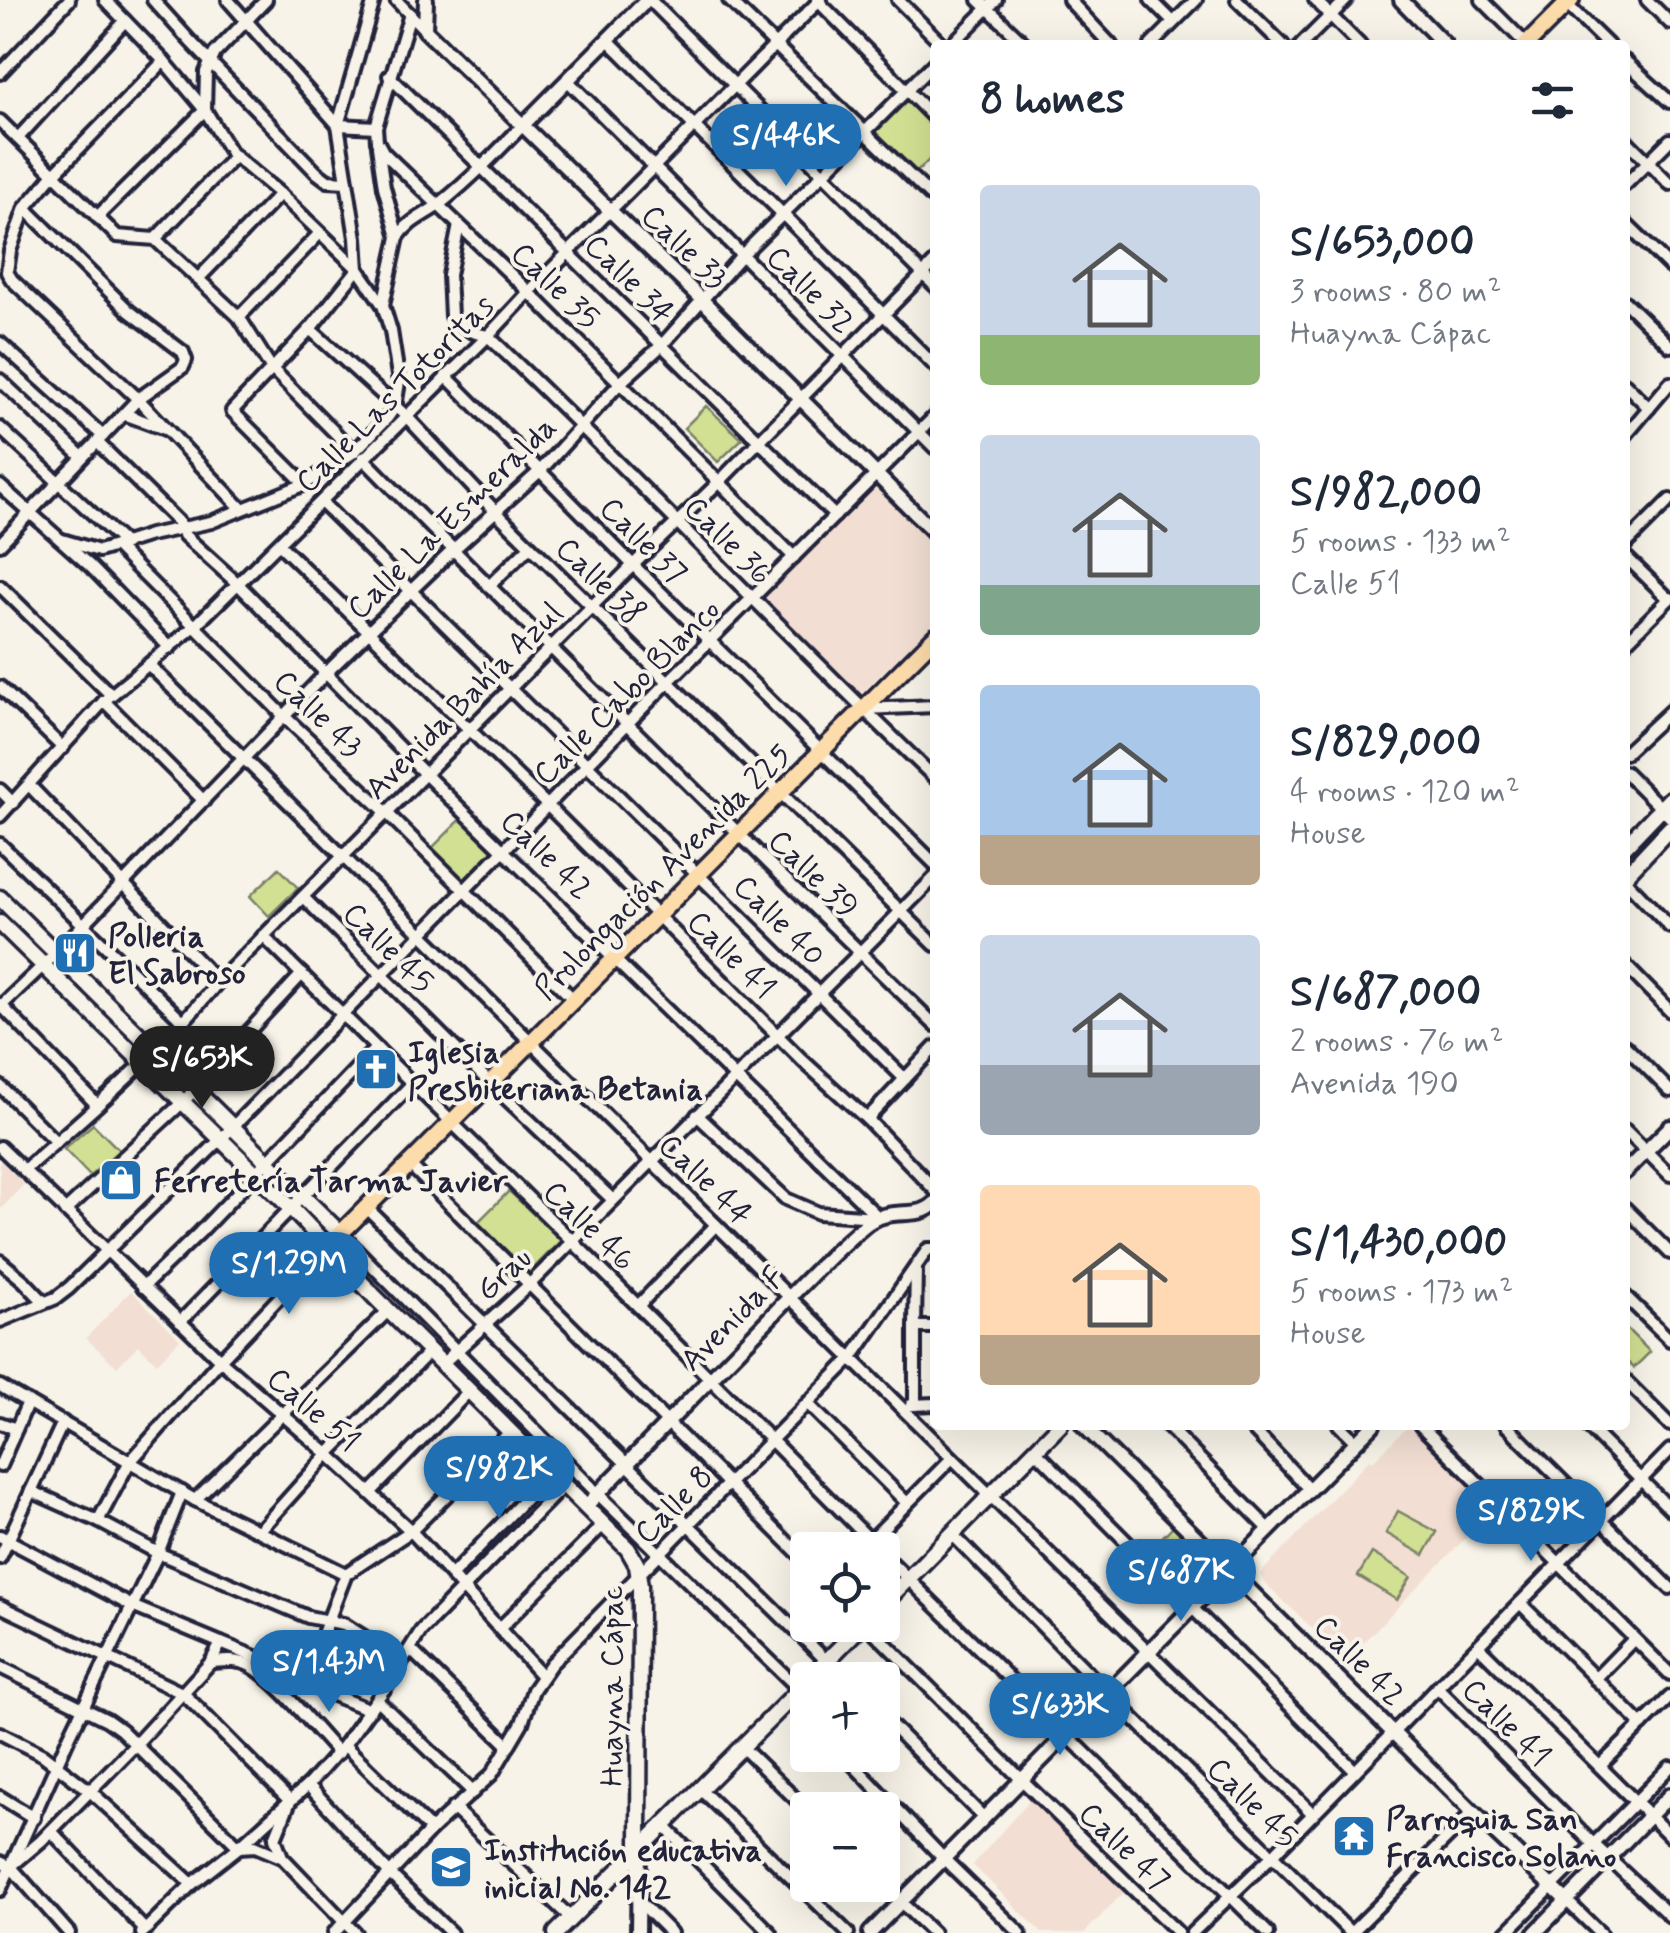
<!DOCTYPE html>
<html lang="en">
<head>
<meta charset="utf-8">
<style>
  body { margin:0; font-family:Mynerve,sans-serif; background:#f6f6f7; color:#1f2937; height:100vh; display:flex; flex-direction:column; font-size:38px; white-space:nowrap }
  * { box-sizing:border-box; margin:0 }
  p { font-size:32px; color:#747a83 }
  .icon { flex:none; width:55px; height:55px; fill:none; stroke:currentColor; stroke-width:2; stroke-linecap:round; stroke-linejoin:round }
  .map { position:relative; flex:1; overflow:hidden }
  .panel { position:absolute; left:930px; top:40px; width:700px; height:1390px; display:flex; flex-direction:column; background:#fff; border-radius:10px; box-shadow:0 10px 40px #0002 }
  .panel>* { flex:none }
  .fabs { position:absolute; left:790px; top:1532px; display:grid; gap:20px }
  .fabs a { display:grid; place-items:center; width:110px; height:110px; border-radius:10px; background:#fff; box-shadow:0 10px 40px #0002; font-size:50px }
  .price { position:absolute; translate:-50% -85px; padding:0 22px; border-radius:35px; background:#1f6fb2; color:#fff; font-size:32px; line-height:65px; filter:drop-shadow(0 2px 5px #0008) }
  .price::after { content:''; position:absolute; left:50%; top:60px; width:30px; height:22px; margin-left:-15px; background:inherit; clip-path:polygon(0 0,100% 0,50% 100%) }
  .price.active { background:#222; color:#fff }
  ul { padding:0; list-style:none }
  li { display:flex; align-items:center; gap:30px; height:250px; padding:0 50px }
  li span { display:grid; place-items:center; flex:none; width:280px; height:200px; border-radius:10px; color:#555 }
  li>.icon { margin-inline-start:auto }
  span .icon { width:120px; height:120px; fill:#fffc; stroke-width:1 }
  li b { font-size:42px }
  h2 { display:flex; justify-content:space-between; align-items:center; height:120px; padding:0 50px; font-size:42px }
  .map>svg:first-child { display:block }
  .built { fill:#f2ded2 }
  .green { fill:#d2e093; stroke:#7a8167; stroke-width:2.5 }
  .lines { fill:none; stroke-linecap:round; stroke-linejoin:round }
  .minor-casing { stroke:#22223b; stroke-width:18 }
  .tertiary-casing { stroke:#22223b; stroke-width:20 }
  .secondary-casing { stroke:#22223b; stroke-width:21 }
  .primary-casing { stroke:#22223b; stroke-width:22 }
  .minor { stroke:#f7f3e8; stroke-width:10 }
  .tertiary { stroke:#f7f3e8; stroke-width:12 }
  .secondary { stroke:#f7f3e8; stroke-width:14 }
  .primary { stroke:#fddcac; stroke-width:15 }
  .labels { text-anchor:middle; stroke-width:8; stroke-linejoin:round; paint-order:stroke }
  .street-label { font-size:32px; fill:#22223b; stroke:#f7f3e8 }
  .poi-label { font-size:32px; font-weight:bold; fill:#22223b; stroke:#f7f3e8; text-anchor:start }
</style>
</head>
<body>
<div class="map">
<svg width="1670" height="1933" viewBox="0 0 1670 1933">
  <rect width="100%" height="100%" fill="#f7f3e8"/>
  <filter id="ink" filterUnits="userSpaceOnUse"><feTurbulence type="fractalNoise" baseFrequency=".01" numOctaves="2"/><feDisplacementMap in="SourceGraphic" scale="20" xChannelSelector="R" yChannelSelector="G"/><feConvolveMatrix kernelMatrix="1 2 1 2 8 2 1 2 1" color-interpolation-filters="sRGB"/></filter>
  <g filter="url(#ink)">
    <!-- built -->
    <g class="built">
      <path d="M876 485 935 543V622L859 696 762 601Z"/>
      <path d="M0 1160 24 1184 0 1210Z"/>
      <path d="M131 1291 180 1339 157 1363 138 1345 117 1367 86 1338Z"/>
      <path d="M1409 1425H1412L1494 1509 1349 1657H1342L1263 1581 1260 1574 1370 1459 1373 1461Z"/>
      <path d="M1031 1798 1125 1891 1084 1933H1042L973 1865Z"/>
    </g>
    <!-- green -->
    <g class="green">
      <path d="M908 100 935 127V154L916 173 875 133Z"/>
      <path d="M706 406 742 439 718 462 684 428Z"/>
      <path d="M464 816 497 850 462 885 429 851Z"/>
      <path d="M279 868 298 888 269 916 250 896Z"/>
      <path d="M93 1124 119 1150 90 1176 64 1149Z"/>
      <path d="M509 1191 561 1240 526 1276 477 1223Z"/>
      <path d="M1625 1327 1650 1352 1634 1368 1625 1360Z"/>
      <path d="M1398 1511 1437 1532 1424 1555 1386 1533Z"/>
      <path d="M1174 1525 1217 1567 1187 1597 1146 1554Z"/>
      <path d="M1372 1553 1411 1577 1397 1600 1358 1576Z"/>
    </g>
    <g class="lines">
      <!-- minor casing -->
      <g class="minor-casing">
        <g id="minor">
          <path d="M153 0 190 41 316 172 328 181 347 182"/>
          <path d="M228 0 338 125 376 127"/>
          <path d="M396 0 425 30"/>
          <path d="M650 0 935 286"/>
          <path d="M729 0 935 200"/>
          <path d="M817 0 935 119"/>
          <path d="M898 0 943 45"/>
          <path d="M979 0 1026 45"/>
          <path d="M1069 0 1111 45"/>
          <path d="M1151 0 1173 22"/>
          <path d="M1237 0 1283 45"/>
          <path d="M1315 0 1360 45"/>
          <path d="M1482 0 1527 45"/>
          <path d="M1562 0 1608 45"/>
          <path d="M1647 0 1670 23"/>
          <path d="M410 14 376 127 377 141 383 152 529 292 794 557"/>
          <path d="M608 40 935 366"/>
          <path d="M951 45 996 0"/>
          <path d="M1151 45 1196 0"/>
          <path d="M1301 45 1346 0"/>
          <path d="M164 61 54 174 25 208 10 251 7 272 12 280 138 399 242 509"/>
          <path d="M1625 61 1670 102"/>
          <path d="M0 73 69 0"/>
          <path d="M389 76 835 516"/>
          <path d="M567 80 935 448"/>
          <path d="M0 121 117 236 155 239 239 317 272 369 354 452"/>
          <path d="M18 138 125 21"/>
          <path d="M1625 139 1670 184"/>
          <path d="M378 146 384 187 398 237"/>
          <path d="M1625 185 1670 140"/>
          <path d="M97 217 205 110 206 72 215 53 266 0"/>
          <path d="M1625 223 1670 267"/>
          <path d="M459 225 449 275 451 316C462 328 472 333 488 336 640 480 783 633 935 778"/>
          <path d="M155 239 235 156"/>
          <path d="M198 279 280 194"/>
          <path d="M1625 302 1670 346"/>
          <path d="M383 305 398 237C409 220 426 215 441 203 471 179 497 152 523 125"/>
          <path d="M239 317 320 233"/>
          <path d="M310 329 406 416 495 511 935 945"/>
          <path d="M0 343 103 436"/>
          <path d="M446 376 633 565 935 864"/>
          <path d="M0 380 82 457"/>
          <path d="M1625 384 1649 408"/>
          <path d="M124 414 165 429"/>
          <path d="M0 428 125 544"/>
          <path d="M1625 436 1670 383"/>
          <path d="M97 442 183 527 184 535 237 583 425 774 878 1217"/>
          <path d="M363 458C551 650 742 838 935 1025"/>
          <path d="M305 484 232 411 310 329 358 269 356 238 338 125 374 0"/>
          <path d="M0 486 90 566 170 648"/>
          <path d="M321 502 905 1079"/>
          <path d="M62 540 99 551 150 535 211 522 305 484 354 452 388 417 395 407 399 382 391 331 383 305 358 269 280 194 231 153 205 110 164 61 105 0"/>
          <path d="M0 544 138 399 183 367 186 360 183 352 129 311 25 208"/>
          <path d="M279 544 548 806 802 1060 867 1119 935 1190"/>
          <path d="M1625 545 1670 500"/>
          <path d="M116 547 284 716 387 813 573 999"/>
          <path d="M1625 556 1669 599"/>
          <path d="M0 586 111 695"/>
          <path d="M489 586 530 546"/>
          <path d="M1625 643 1670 598"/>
          <path d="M149 665 1313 1814"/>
          <path d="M0 687 63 748"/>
          <path d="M104 701 204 801"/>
          <path d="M864 709 935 706"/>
          <path d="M1625 753 1670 711"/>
          <path d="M1625 772 1670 817"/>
          <path d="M29 785 218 982"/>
          <path d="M0 790 13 803"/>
          <path d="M0 816 104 701 196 625 488 336 529 292 820 0"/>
          <path d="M0 844 184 1022"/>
          <path d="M1625 880 1670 927"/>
          <path d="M303 897 490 1083 613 1200"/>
          <path d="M263 936 638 1306 880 1550"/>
          <path d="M1625 965 1670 1011"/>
          <path d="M0 1004 97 1105"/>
          <path d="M0 1007 56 953 325 674 453 550 541 470 620 383 662 345 742 255 935 62"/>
          <path d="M1625 1046 1670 1091"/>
          <path d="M0 1086 56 1142"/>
          <path d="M697 1115 786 1199 818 1213 877 1217"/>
          <path d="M867 1119 935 1047"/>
          <path d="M1625 1130 1670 1175"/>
          <path d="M0 1147 220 1360 328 1454 411 1531 542 1676"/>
          <path d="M409 1164 808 1563"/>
          <path d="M24 1170C92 1111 160 1052 218 982L633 565 719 482 935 262"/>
          <path d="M366 1207 846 1680"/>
          <path d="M1625 1208 1670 1253"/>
          <path d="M65 1211 183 1102 302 974"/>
          <path d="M340 1233 598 1494 799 1689"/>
          <path d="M0 1261 24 1281 44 1302"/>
          <path d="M916 1267 915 1327H935"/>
          <path d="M143 1287 199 1233 376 1048"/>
          <path d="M1625 1296 1670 1340"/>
          <path d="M638 1306 716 1225"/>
          <path d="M0 1321 56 1298 69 1288 221 1139 669 681 935 416"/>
          <path d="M180 1322 412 1084"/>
          <path d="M915 1327V1405"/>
          <path d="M442 1364 529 1285 935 877"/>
          <path d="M1625 1380 1670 1425"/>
          <path d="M0 1386 195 1500 346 1574"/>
          <path d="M808 1404 907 1503"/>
          <path d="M911 1405 935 1404"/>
          <path d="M0 1423 16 1429"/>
          <path d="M1166 1425 1269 1529"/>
          <path d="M1249 1425 1309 1489"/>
          <path d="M1339 1425 1356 1442"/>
          <path d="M1420 1425 1670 1674"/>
          <path d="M1506 1425 1670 1588"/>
          <path d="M1586 1425 1670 1509"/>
          <path d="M1035 1450 1355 1771"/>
          <path d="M0 1466 28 1402"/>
          <path d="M31 1491 98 1521 158 1553 308 1617 344 1624 366 1638 376 1654 382 1666 385 1688 344 1745 308 1785 290 1801 275 1838 282 1857 355 1933"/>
          <path d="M371 1492 470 1390"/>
          <path d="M195 1500 389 1310"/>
          <path d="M98 1521 129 1463 220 1360 328 1246"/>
          <path d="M259 1531 328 1454 429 1352"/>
          <path d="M952 1534 1108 1693 1351 1933"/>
          <path d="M0 1536 132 1606 221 1643 211 1662C225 1661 238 1659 251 1666 278 1681 315 1729 338 1753"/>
          <path d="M870 1541 952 1458"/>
          <path d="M882 1553 1268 1933"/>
          <path d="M0 1558 63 1422"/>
          <path d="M452 1575 552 1471"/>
          <path d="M1520 1603 1642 1725"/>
          <path d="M0 1606 184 1694 290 1801 239 1847 192 1884 142 1933"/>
          <path d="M867 1625 1022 1780 1178 1933"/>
          <path d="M500 1628 604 1524"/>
          <path d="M221 1643 253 1656 304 1683 346 1574 411 1531 511 1431"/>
          <path d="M1478 1646 1670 1836"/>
          <path d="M410 1649 509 1746"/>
          <path d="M0 1667 107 1720 121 1730 239 1847 255 1846 281 1857"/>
          <path d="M1595 1679 1634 1639"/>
          <path d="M304 1683 370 1710"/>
          <path d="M1437 1687 1588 1839 1670 1916"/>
          <path d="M385 1688 421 1631 565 1484"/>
          <path d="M790 1698 808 1716"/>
          <path d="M377 1700 473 1792"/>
          <path d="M882 1716 984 1818"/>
          <path d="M0 1733 43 1755 90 1791 192 1884"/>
          <path d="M344 1745 431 1830"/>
          <path d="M742 1747 808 1811"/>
          <path d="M844 1755 943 1858 1020 1933"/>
          <path d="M1600 1766 1670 1697"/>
          <path d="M308 1785 390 1874 451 1933"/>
          <path d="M700 1789 848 1933"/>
          <path d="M0 1797 34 1818"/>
          <path d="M453 1808 571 1918"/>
          <path d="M664 1826 771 1933"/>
          <path d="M51 1831 145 1930"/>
          <path d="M0 1862 11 1867 69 1933"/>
          <path d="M15 1863 41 1841 135 1745 211 1662"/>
          <path d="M882 1884 933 1933"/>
          <path d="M0 1890 69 1737 158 1553 182 1492"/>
          <path d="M639 1901 671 1933"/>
          <path d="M1567 1901 1600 1933"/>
          <path d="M334 1933 431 1830 492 1774 522 1723 533 1690 551 1664 852 1358 928 1249H935"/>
          <path d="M1192 1933 1272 1856 1670 1450"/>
          <path d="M1351 1933 1473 1812"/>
          <path d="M1506 1933 1670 1767"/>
        </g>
      </g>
      <!-- tertiary casing -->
      <g class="tertiary-casing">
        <g id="tertiary">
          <path d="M426 0 425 30 703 301 935 533"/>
          <path d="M1401 0 1445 45"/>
          <path d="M523 125 647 0"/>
          <path d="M1625 1172 1670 1127"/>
          <path d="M1083 1425 1473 1812 1567 1901"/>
          <path d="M586 1506C644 1447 702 1388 759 1329 793 1294 827 1257 864 1226 890 1204 917 1222 935 1203"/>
          <path d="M638 1933 639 1851"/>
          <path d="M870 1933 1373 1425"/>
          <path d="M1535 1933 1670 1795"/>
        </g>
      </g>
      <!-- secondary casing -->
      <g class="secondary-casing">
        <g id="secondary">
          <path d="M1625 846 1670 799"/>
          <path d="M1625 876 1670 828"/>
          <path d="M0 898 340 1233"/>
          <path d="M0 923 292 1209 375 1297 628 1549 637 1565 640 1586 639 1851"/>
          <path d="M882 1605 1060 1425"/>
          <path d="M808 1680 862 1625"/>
          <path d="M556 1933 808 1681"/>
        </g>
      </g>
      <!-- primary casing -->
      <g class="primary-casing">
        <g id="primary">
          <path d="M1526 45 1571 0"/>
          <path d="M328 1246 935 637"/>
        </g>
      </g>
      <!-- minor -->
      <use href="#minor" class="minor"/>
      <!-- tertiary -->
      <use href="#tertiary" class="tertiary"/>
      <!-- secondary -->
      <use href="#secondary" class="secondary"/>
      <!-- primary -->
      <use href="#primary" class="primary"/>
    </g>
  </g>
  <!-- icons -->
  <defs>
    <g id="restaurant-square" transform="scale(2.25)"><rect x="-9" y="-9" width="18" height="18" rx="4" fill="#1f6fb2" stroke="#f7f3e8"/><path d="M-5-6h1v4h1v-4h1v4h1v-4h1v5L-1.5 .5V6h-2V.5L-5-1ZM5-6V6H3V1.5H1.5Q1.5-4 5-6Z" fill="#fff"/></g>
    <g id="church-square" transform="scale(2.25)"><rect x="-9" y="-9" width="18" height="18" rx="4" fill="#1f6fb2" stroke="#f7f3e8"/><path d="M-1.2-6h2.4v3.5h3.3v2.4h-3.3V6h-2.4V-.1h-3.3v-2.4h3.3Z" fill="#fff"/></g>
    <g id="shop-square" transform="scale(2.25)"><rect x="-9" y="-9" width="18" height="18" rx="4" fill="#1f6fb2" stroke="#f7f3e8"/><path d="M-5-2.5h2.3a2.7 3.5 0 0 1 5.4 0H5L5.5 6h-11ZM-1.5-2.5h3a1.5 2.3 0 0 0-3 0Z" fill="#fff"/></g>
    <g id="temple-square" transform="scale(2.25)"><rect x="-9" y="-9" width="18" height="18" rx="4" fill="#1f6fb2" stroke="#f7f3e8"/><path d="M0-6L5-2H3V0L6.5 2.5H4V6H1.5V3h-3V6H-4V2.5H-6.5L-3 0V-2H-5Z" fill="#fff"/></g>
    <g id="school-square" transform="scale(2.25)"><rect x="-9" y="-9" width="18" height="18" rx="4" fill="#1f6fb2" stroke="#f7f3e8"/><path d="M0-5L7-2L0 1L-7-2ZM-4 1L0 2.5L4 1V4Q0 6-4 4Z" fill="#fff"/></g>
  </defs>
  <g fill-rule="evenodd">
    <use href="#restaurant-square" x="75" y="953"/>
    <use href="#church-square" x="376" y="1069"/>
    <use href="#shop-square" x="121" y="1180"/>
    <use href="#temple-square" x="1354" y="1836"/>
    <use href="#school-square" x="451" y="1867"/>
  </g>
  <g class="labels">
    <!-- street labels -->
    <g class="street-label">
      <text transform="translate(685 246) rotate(44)" y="11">Calle 33</text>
      <text transform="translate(630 278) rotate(45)" y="11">Calle 34</text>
      <text transform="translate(556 285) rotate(44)" y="11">Calle 35</text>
      <text transform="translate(811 289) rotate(45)" y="11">Calle 32</text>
      <text transform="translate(394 393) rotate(-45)" y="11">Calle Las Totoritas</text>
      <text transform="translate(451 517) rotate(-44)" y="11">Calle La Esmeralda</text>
      <text transform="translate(644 540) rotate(45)" y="11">Calle 37</text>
      <text transform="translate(729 540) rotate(45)" y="11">Calle 36</text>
      <text transform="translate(601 580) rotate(44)" y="11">Calle 38</text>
      <text transform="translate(626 691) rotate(-45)" y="11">Calle Cabo Blanco</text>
      <text transform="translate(463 700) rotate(-45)" y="11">Avenida Bahía Azul</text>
      <text transform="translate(319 713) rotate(44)" y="11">Calle 43</text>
      <text transform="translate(547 854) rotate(44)" y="11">Calle 42</text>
      <text transform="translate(662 871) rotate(-45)" y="11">Prolongación Avenida 225</text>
      <text transform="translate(814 873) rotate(44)" y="11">Calle 39</text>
      <text transform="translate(780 920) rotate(45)" y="11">Calle 40</text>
      <text transform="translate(389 947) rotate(45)" y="11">Calle 45</text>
      <text transform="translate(732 954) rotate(45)" y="11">Calle 41</text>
      <text transform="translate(706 1179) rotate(44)" y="11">Calle 44</text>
      <text transform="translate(590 1225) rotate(44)" y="11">Calle 46</text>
      <text transform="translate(503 1273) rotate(-43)" y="11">Grau</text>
      <text transform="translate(732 1318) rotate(-45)" y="11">Avenida F</text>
      <text transform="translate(314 1409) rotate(41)" y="11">Calle 51</text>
      <text transform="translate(673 1504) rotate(-45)" y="11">Calle 8</text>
      <text transform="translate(1360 1660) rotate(45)" y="11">Calle 42</text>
      <text transform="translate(611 1686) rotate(-90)" y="11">Huayna Cápac</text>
      <text transform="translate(1507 1722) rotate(45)" y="11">Calle 41</text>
      <text transform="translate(1253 1802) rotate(45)" y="11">Calle 45</text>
      <text transform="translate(1125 1846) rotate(44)" y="11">Calle 47</text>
    </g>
    <!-- poi labels -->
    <g class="poi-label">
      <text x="108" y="946">Polleria<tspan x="108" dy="37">El Sabroso</tspan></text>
      <text x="408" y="1062">Iglesia<tspan x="408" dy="37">Presbiteriana Betania</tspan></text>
      <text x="154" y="1191">Ferretería Tarma Javier</text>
      <text x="1386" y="1829">Parroquia San<tspan x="1386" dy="37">Francisco Solano</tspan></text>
      <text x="484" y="1860">Institución educativa<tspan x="484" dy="37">inicial No. 142</tspan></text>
    </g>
  </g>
</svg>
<div class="fabs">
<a><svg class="icon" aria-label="locate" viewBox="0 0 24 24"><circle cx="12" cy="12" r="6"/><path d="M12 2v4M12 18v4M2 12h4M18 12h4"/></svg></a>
<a>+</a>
<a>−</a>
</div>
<b class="price" style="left:786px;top:189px">S/446K</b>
<b class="price active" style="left:202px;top:1111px">S/653K</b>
<b class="price" style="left:289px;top:1317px">S/1.29M</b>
<b class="price" style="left:499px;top:1521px">S/982K</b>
<b class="price" style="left:1531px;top:1564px">S/829K</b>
<b class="price" style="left:1181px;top:1624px">S/687K</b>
<b class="price" style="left:329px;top:1715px">S/1.43M</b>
<b class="price" style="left:1060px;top:1758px">S/633K</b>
<section class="panel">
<h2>8 homes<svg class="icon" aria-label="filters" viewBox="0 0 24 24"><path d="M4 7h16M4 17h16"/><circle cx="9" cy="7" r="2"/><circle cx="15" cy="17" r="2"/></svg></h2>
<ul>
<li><span style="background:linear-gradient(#c9d6e8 75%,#8fb573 0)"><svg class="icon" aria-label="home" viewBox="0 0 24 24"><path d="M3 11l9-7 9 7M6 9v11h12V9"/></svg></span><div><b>S/653,000</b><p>3 rooms · 80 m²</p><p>Huayna Cápac</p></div></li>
<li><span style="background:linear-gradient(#c9d6e8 75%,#7fa58c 0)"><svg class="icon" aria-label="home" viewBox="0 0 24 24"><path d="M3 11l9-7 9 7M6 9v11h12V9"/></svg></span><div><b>S/982,000</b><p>5 rooms · 133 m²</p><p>Calle 51</p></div></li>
<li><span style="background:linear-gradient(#a9c7e8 75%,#b9a48a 0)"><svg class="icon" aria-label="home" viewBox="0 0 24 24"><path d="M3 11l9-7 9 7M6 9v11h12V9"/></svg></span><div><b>S/829,000</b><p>4 rooms · 120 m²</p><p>House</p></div></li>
<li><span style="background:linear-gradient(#c9d6e8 65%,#9aa5b1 0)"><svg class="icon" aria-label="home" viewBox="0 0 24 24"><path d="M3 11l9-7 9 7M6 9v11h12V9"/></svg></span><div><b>S/687,000</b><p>2 rooms · 76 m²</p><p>Avenida 190</p></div></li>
<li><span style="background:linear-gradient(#ffd9b3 75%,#b9a48a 0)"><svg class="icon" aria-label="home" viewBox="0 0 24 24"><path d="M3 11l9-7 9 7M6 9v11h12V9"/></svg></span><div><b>S/1,430,000</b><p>5 rooms · 173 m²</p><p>House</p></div></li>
</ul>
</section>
</div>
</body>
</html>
